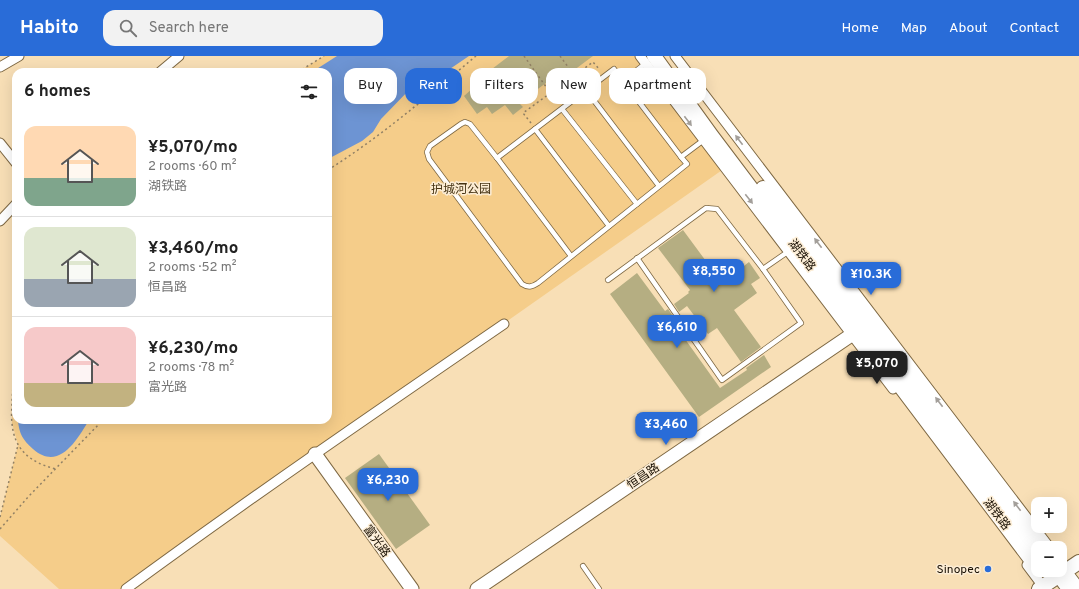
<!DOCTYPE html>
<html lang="en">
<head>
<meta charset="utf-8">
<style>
  body { margin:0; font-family:Overpass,"Noto Sans SC",sans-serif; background:#f2f2f2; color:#222; height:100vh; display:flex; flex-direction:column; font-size:15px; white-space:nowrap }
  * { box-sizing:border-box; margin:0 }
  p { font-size:13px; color:#767676 }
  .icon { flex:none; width:22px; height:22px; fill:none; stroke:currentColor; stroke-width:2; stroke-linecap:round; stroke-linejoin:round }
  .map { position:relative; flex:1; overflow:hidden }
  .sheet { position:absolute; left:12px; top:12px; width:320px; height:356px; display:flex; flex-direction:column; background:#fff; border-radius:12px; box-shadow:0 4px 16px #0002 }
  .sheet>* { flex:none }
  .hud { position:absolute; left:344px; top:12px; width:380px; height:36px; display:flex; gap:8px }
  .buttons { position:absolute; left:1031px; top:441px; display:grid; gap:8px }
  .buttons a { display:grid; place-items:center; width:36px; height:36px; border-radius:8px; background:#fff; box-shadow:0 4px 16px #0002; font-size:20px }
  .price { position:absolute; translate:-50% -34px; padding:0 9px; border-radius:8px; background:#296cd8; color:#fff; font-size:13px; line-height:26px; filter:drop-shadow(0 1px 2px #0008) }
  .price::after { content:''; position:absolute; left:50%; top:24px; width:12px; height:9px; margin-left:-6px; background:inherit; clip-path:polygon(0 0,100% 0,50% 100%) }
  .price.on { background:#222; color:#fff }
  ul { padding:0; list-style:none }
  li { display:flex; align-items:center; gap:12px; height:100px; padding:0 12px }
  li+li { border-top:1px solid #e0e0e0 }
  li span { display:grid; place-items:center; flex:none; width:112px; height:80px; border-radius:12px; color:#555 }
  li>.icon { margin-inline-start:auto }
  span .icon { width:48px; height:48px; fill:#fffc; stroke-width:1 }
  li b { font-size:17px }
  h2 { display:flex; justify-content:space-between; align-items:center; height:48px; padding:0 12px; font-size:17px }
  .tag { padding:0 14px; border-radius:12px; background:#fff; box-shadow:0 4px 16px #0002; font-size:14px; line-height:36px }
  .tag.on { background:#296cd8; color:#fff }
  header { display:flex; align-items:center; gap:24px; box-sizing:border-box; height:56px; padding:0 20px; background:#296cd8; color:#fff }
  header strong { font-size:19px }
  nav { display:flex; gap:22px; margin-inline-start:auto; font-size:14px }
  .search { width:280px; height:36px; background:#f2f2f2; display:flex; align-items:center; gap:10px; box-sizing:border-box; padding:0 14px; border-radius:12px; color:#767676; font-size:15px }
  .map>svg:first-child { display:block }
  .green { fill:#f5cd8a }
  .water { fill:#6d94d3 }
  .building { fill:#b5ae82 }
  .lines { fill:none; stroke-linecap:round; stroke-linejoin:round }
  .lane-casing { stroke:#7e6843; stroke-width:6 }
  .street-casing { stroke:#7e6843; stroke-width:11 }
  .secondary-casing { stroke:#7e6843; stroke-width:15 }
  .primary-casing { stroke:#7e6843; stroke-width:16 }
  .path { stroke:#928165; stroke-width:1.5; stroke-dasharray:2 3; stroke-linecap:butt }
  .lane { stroke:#fff; stroke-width:4.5 }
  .street { stroke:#fff; stroke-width:9 }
  .secondary { stroke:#fff; stroke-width:13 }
  .primary { stroke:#fff; stroke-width:14 }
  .oneway { fill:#a39f9a }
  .poi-dot { fill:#296cd8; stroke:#fcedd5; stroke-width:1.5 }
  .labels { text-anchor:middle; stroke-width:3; stroke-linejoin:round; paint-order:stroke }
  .park-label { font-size:12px; fill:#453313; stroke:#fcedd5 }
  .street-label { font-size:12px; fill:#180f03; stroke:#fcedd5 }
  .poi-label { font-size:12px; fill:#180f03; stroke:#fcedd5; text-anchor:end }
</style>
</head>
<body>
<header>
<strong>Habito</strong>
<div class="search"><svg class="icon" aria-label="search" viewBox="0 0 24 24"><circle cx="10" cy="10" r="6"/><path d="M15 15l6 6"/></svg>Search here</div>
<nav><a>Home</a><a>Map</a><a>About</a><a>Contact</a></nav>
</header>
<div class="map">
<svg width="1079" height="533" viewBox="0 0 1079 533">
  <rect width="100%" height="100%" fill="#f8dfb6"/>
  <!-- green -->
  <path class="green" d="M324 0H640L725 112 126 533H59L0 480V461L18 389 12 367 13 325 16 298V364H328V16H298Z"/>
  <!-- water -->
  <g class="water">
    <path d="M337 0H469L441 19 413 30 381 63 373 76 362 85 328 103V16H312Z"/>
    <path d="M18 364H89C77 384 59 416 33 393 23 384 19 378 18 364Z"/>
  </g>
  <!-- building -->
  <g class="building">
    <path d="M509 0H593L554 29 550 24 519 47 523 51 513 59 505 49 492 58 487 51 477 58 464 40 473 32 471 29Z"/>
    <path d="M683 174 714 216 732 203 740 213 749 206 760 222 751 228 757 237 734 254 761 291 741 306 717 272 708 278 687 250 679 256 674 248 689 237 688 236 690 234 658 192Z"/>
    <path d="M637 217 665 255 668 253 673 260 670 262 720 332 747 314 746 312 764 299 771 311 699 361 610 238Z"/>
    <path d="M379 398 430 469 396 493 345 422Z"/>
  </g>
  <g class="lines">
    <!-- lane casing -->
    <g class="lane-casing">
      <g id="lane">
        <path d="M623 25 646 7"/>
        <path d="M586 34 659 130"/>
        <path d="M562 53 637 148"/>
        <path d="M535 73 609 170"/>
        <path d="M497 102 470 68 465 66 461 68 430 90 427 96 429 103 522 228C528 232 532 231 538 227L687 108 681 101"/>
        <path d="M571 200 497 102 614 13 681 101 705 83"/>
        <path d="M637 202 722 324 801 267 763 213"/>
        <path d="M608 224 706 152 717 153 763 213 789 195"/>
        <path d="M583 510 599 533"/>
      </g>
    </g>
    <!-- street casing -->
    <g class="street-casing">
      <g id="street">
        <path d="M640 0 893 333"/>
        <path d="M675 0 1050 492"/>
        <path d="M0 11 19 0"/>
        <path d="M160 16 179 0"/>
        <path d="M0 87 16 107"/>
        <path d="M0 165 16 148"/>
        <path d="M1060 506 1079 531"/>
        <path d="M1027 509 1045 533"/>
        <path d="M126 533C250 442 377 355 504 268"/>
      </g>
    </g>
    <!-- secondary casing -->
    <g class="secondary-casing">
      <g id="secondary">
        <path d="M315 398 412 533"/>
        <path d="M477 533 866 269"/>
      </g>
    </g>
    <!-- primary casing -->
    <g class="primary-casing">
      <g id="primary">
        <path d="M654 0 711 79 1038 513"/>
        <path d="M763 132 869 267 1038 492"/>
        <path d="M1055 514 1069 533"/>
        <path d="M1039 533 1079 506"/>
      </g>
    </g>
    <!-- path -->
    <g class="path">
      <path d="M524 0 557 46"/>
      <path d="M560 0 582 30"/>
      <path d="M298 16 324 0"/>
      <path d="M531 67 523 57 593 6 600 14"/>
      <path d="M328 114C380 81 428 40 476 0"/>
      <path d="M16 298C14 314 13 329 12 345 12 352 11 360 12 367 14 394 31 407 56 413"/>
      <path d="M0 461 18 389"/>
      <path d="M0 473 28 441 103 364"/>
    </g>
    <!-- lane -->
    <use href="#lane" class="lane"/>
    <!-- street -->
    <use href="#street" class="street"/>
    <!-- secondary -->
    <use href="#secondary" class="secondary"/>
    <!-- primary -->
    <use href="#primary" class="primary"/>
  </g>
  <!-- one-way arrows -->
  <defs><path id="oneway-solid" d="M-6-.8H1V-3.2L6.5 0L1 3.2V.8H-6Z"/></defs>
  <g class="oneway">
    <use href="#oneway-solid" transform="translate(688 65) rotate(53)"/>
    <use href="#oneway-solid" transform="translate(739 84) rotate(-127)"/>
    <use href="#oneway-solid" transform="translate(749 143) rotate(52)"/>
    <use href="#oneway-solid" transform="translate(818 187) rotate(-127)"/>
    <use href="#oneway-solid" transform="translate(939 346) rotate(-127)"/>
    <use href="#oneway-solid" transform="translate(1017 450) rotate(-127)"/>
  </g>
  <!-- markers -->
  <circle class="poi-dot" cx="988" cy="513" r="4"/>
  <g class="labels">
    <!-- park labels -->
    <g class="park-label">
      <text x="461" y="137">护城河公园</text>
    </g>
    <!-- street labels -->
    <g class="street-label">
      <text transform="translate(802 199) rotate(53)" y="4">湖铁路</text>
      <text transform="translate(643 420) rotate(-34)" y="4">恒昌路</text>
      <text transform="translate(997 458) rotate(53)" y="4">湖铁路</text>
      <text transform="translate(377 485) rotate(54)" y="4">富光路</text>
    </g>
    <!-- poi labels -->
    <g class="poi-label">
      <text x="980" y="517">Sinopec</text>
    </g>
  </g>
</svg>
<div class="buttons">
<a>+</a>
<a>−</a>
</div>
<b class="price" style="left:714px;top:237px">¥8,550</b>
<b class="price" style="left:871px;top:240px">¥10.3K</b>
<b class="price" style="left:677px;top:293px">¥6,610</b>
<b class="price on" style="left:877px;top:329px">¥5,070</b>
<b class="price" style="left:666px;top:390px">¥3,460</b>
<b class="price" style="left:388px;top:446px">¥6,230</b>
<div class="hud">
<a class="tag">Buy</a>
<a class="tag on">Rent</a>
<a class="tag">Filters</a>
<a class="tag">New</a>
<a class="tag">Apartment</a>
</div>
<section class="sheet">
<h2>6 homes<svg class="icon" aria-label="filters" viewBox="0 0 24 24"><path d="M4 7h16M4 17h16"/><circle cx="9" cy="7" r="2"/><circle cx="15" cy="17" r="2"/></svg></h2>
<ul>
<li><span style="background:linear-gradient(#ffd9b3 65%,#7fa58c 0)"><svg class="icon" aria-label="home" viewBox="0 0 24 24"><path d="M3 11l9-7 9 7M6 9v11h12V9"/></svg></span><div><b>¥5,070/mo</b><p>2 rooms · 60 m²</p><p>湖铁路</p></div></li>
<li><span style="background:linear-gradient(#dfe7d0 65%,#9aa5b1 0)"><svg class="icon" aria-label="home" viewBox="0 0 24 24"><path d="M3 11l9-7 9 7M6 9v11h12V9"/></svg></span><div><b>¥3,460/mo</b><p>2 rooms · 52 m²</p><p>恒昌路</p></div></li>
<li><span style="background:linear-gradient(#f6c9c9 70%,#c2b280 0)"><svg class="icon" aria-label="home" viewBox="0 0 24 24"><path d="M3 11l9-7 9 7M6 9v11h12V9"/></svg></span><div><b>¥6,230/mo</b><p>2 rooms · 78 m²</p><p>富光路</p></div></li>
</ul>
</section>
</div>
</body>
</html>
